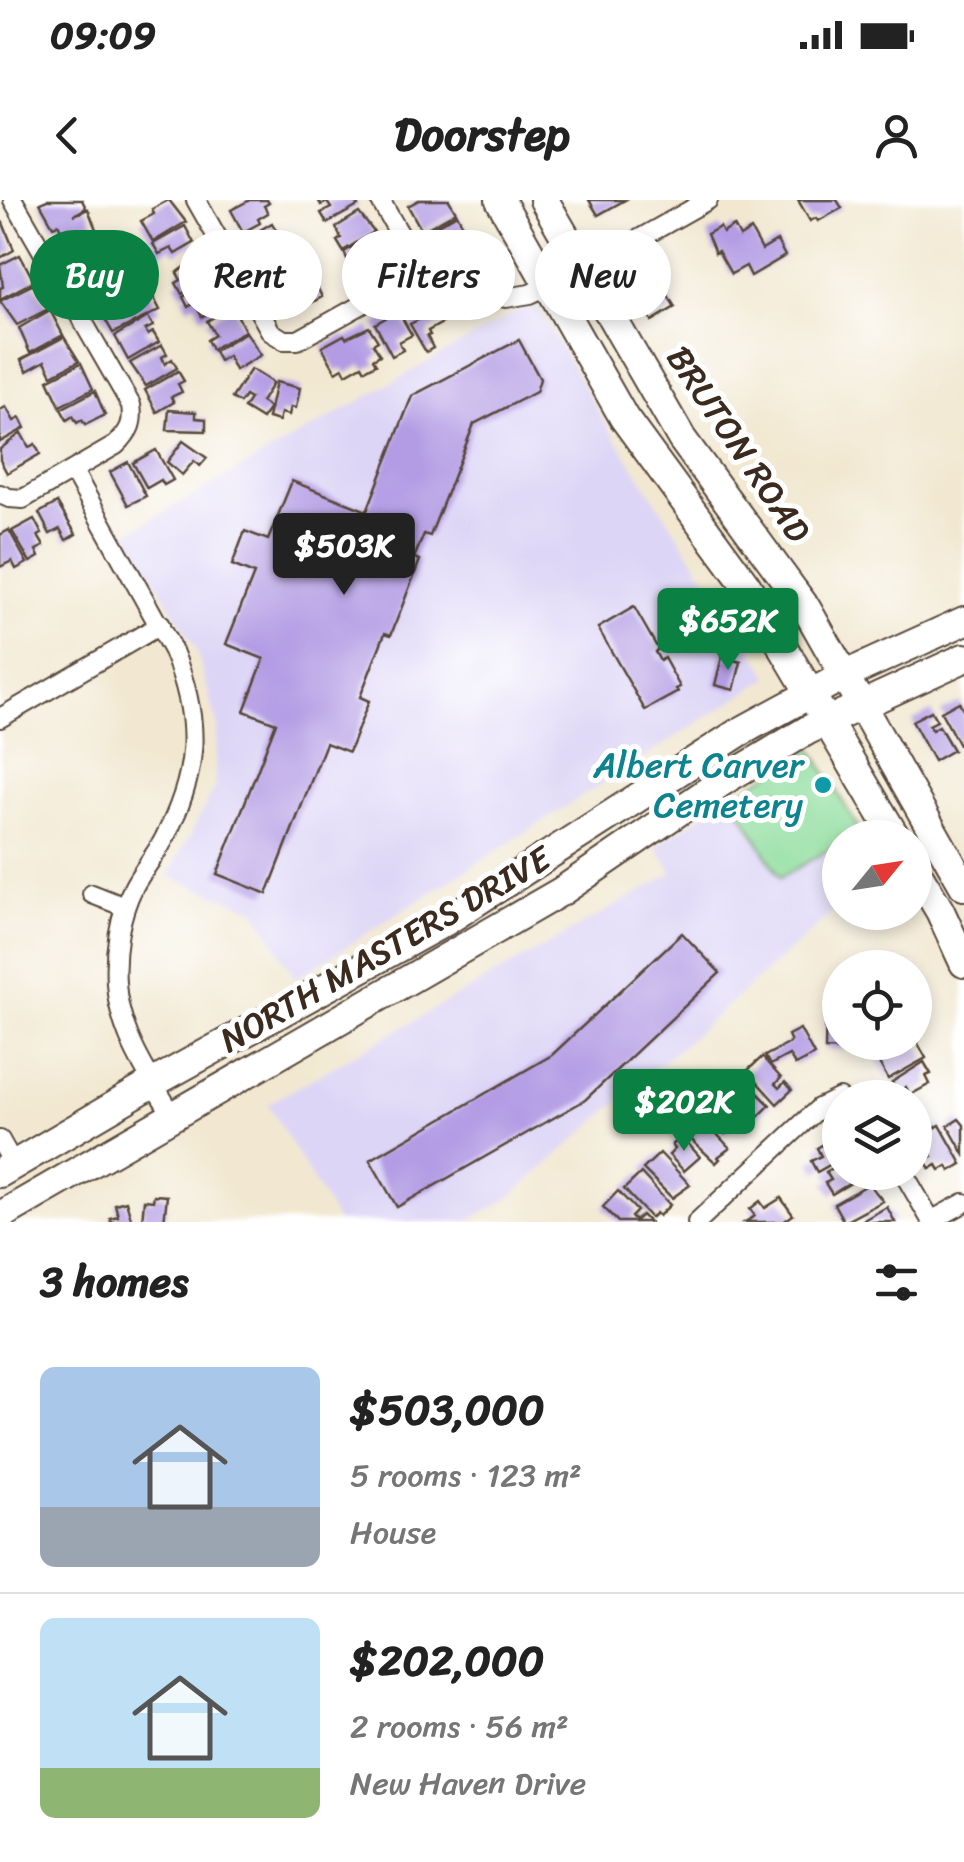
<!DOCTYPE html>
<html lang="en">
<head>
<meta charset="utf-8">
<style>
  body { margin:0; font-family:Sriracha,sans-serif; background:#f6f6f6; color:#222; height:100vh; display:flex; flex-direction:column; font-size:38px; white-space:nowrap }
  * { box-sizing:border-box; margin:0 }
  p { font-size:32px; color:#767676 }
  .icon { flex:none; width:55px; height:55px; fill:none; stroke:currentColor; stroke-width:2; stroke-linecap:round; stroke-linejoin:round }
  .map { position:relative; height:1022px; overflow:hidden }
  .details { display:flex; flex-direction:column; background:#fff; flex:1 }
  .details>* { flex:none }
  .banner { position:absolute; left:30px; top:30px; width:905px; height:90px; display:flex; gap:20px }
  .needle { width:65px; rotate:60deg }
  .controls { position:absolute; left:822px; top:620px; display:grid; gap:20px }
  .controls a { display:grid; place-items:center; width:110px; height:110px; border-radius:50%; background:#fff; box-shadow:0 5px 15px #0003; font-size:50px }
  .price { position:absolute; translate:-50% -85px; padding:0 22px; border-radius:10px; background:#0b8043; color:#fff; font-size:32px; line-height:65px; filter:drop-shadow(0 2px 5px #0008) }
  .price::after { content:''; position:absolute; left:50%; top:60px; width:30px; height:22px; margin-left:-15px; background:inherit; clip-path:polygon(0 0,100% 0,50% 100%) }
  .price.on { background:#222; color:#fff }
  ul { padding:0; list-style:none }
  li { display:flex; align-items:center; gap:30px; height:250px; padding:0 40px }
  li+li { border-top:2px solid #e0e0e0 }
  li span { display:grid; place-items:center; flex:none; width:280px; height:200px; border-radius:15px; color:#555 }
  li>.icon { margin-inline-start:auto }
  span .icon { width:120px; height:120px; fill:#fffc; stroke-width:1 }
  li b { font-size:42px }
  h2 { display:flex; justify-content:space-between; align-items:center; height:120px; padding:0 40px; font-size:42px }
  .tag { padding:0 35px; border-radius:45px; background:#fff; box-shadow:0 5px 15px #0003; font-size:35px; line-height:90px }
  .tag.on { background:#0b8043; color:#fff }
  .status { display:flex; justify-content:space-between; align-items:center; height:70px; padding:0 50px; background:#fff; direction:ltr }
  .status svg { height:28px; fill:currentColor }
  header { display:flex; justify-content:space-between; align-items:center; height:130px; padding:0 40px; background:#fff; font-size:45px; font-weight:700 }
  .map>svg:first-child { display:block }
  .built { fill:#ddd5f6 }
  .green { fill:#8ddd9c; stroke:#64845d; stroke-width:2.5 }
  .building { fill:#b49ce4 }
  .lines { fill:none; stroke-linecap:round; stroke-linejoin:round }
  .street-casing { stroke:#564639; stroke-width:22 }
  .secondary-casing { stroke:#564639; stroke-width:32 }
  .street { stroke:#fff; stroke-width:18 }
  .secondary { stroke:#fff; stroke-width:28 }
  .culture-dot { fill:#0f9aa8; stroke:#fff; stroke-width:4 }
  .labels { text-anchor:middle; stroke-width:10; stroke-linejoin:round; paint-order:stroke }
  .street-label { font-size:35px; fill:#3b2a1e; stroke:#fff }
  .culture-label { font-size:35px; fill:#0d838f; stroke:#fff; text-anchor:end }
</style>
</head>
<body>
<div class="status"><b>09:09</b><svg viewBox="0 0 49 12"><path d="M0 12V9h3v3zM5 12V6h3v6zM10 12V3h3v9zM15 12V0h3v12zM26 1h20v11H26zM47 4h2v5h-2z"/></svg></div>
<header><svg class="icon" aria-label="back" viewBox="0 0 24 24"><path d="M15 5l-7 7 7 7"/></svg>Doorstep<svg class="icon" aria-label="person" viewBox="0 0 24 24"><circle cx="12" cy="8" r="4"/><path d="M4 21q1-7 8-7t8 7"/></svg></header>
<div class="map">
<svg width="964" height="1022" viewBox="0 0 964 1022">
  <rect width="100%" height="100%" fill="#fff"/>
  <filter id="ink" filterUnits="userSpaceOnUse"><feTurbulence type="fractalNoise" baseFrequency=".01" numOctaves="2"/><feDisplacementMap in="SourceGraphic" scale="20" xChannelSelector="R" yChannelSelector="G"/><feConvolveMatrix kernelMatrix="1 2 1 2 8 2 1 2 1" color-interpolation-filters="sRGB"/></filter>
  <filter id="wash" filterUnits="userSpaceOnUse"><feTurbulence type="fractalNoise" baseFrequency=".0048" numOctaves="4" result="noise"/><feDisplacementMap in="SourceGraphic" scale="40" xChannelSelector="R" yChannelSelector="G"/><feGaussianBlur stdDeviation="2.25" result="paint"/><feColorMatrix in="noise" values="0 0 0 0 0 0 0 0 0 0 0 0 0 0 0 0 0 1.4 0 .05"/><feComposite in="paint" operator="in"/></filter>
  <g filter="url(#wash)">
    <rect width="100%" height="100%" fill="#f2e8d1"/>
    <!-- built -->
    <g class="built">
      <path d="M534 102 601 216 770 477 295 779 256 710 168 676 214 590 217 524 196 449 127 333Z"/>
      <path d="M732 596 780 678 840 643V706L508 999 466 1022H337L268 904 673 673 656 646Z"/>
    </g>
    <!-- green -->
    <path class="green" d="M812 549 860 631 849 637 840 638V643L780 678 732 596Z"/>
    <g id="blocks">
      <!-- building -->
      <g class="building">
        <path d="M47 0H82L86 8 74 15 88 9 99 37 72 50 58 24 53 26 40 3Z"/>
        <path d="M169 0 186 22 153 42 141 21 154 14 152 9Z"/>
        <path d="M250 0H267L269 3 264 6 268 13 258 19 260 23 243 32 231 10Z"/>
        <path d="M318 0H355L358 6 327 23 321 13 331 8 327 2 321 5Z"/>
        <path d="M419 0H449L456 12 422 31 408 6Z"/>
        <path d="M589 0H625L598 15Z"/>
        <path d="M798 0H837L842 8 818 21 816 18 810 21Z"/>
        <path d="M359 13 374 32 343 51 337 41 341 38 336 27Z"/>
        <path d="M457 14 470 39 438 57 424 33Z"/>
        <path d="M3 23 14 50 0 58V25Z"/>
        <path d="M272 23 280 37 287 33 292 43 259 61 245 39Z"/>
        <path d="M185 26 194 43 175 54 171 48 159 54 153 44Z"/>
        <path d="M734 26 740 37 751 30 762 50 777 41 785 56 751 76 746 66 731 74 718 51 715 53 707 34 720 27 723 33Z"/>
        <path d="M374 35 390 59 359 76 353 66 359 63 355 57 348 61 344 52Z"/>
        <path d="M79 50 83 56 94 50 99 59 111 52 116 61 91 77 130 55 140 73 127 80 129 84 115 92 118 96 105 105 148 87 160 110 113 133 69 56Z"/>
        <path d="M295 50 307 69 274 89 262 63 279 52 282 57Z"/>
        <path d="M20 55 34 81 0 99V88L3 87 0 65Z"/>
        <path d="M200 55 215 75 182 94 176 83 181 80 177 73Z"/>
        <path d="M653 71 675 107 652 121 646 111 640 115 633 103 638 100 636 96 643 92 645 84 641 78Z"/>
        <path d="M215 79 227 103 202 117 195 103 188 107 183 97Z"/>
        <path d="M299 81 301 85 307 82 311 90 317 87 322 97 293 113 291 108 287 110 279 92Z"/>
        <path d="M34 84 50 108 17 125 0 101Z"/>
        <path d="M432 101 444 122 428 131 430 135 427 136 433 148 426 152 410 124 420 119 415 110Z"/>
        <path d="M233 106 245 131 212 149 207 140 215 135 207 121Z"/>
        <path d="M50 110 63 135 30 153 19 128Z"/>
        <path d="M398 111 412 135 399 142 403 150 392 156 375 124Z"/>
        <path d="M148 117 153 126 145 130 148 135 153 132 159 142 128 160 115 136Z"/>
        <path d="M369 127 378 141 373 144 380 155 373 159 376 164 365 170 362 165 346 174 343 168 336 172 322 147 344 135 346 138Z"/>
        <path d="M246 132 261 155 235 170 228 156 219 161 214 151Z"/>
        <path d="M64 137 79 161 52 175 45 161 27 171 21 160Z"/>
        <path d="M519 140 540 179 536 192 474 224 430 336 424 334 414 358 420 360 391 435 385 433 360 497 369 501 349 552 326 543 267 694 217 674 276 523 244 511 264 459 226 444 254 374 232 365 245 331 268 340 292 281 367 311 412 196Z"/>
        <path d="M162 145 167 154 162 157 165 164 172 159 177 168 146 186 130 163Z"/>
        <path d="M81 163 93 189 60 206 48 180Z"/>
        <path d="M251 169 273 183 261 202 270 208 262 219 244 208 250 199 245 196 240 203 232 198Z"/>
        <path d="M178 171 184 181 178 184 182 192 171 197 174 202 157 212 145 190Z"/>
        <path d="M276 182 300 188 296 208 291 207 289 215 281 213 279 221 268 218Z"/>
        <path d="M95 191 105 215 85 225 82 220 77 223 73 216 67 220 61 209Z"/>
        <path d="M6 207 14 221 20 218 25 228 0 242V210Z"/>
        <path d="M169 210 196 212V218L206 219V231L167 230Z"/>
        <path d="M21 233 29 247 35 244 40 254 7 273 0 260V249Z"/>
        <path d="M183 241 207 258 200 266 194 261 182 275 167 262Z"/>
        <path d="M156 250 173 280 164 285 161 280 147 288 133 263Z"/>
        <path d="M128 262 146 296 128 305 110 272Z"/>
        <path d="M57 303 76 334 66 340 60 329 50 334 39 313Z"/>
        <path d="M34 319 42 334 38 336 44 346 36 350 39 357 30 362 12 331Z"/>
        <path d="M9 330 27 363 16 369 12 361 0 367V335Z"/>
        <path d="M634 407 658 449 655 452 660 461 664 458 680 487 676 489 678 492 645 510 598 428Z"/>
        <path d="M722 457 741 462 734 490 715 485Z"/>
        <path d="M959 502 964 511V545L960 547 941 512Z"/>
        <path d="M931 511 937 521 929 525 932 530 939 526 953 550 934 561 912 521Z"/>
        <path d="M682 733 720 773 585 900 397 1007 370 960 552 855Z"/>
        <path d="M826 809 840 810 839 842H845V850L825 849Z"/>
        <path d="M800 829 814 855 795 865 789 855 770 865 765 856 791 842 788 835Z"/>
        <path d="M906 842H917L926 858 888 879 877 859Z"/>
        <path d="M762 857 781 878 775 884 779 888 785 882 792 890 777 904 747 871Z"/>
        <path d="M924 862 931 874 926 876 930 884 910 895 906 887 897 893 892 882Z"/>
        <path d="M739 874 770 905 753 922 722 891Z"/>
        <path d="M720 897 741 919 725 934 704 912Z"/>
        <path d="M691 907 730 948 718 957 720 959 716 963 684 933 694 923 685 914Z"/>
        <path d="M959 919 964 925V954L948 926Z"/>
        <path d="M940 925 962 964 950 971 947 966 940 970 937 965 930 969 925 960 932 956 920 937Z"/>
        <path d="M840 934V959L817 972 811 961 821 956 817 948Z"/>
        <path d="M682 937 700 957 684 971 669 955 675 949 672 945Z"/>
        <path d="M660 953 690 985 672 998 643 969Z"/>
        <path d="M840 964V972L864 975 832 994 825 983 831 980 826 972Z"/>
        <path d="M641 973 670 1005 659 1016 656 1013 651 1018 624 989Z"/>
        <path d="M869 984 883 1001 844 1022 834 1004Z"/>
        <path d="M618 991 637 1011 631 1017 635 1021 642 1015 649 1022H618L603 1007Z"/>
        <path d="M154 995 167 996 164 1022H142L144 1000 153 1001Z"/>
        <path d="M781 998 793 1015 783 1022H745L755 1016 750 1009 760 1001 765 1008Z"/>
        <path d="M126 1001 132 1022H111L110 1018 118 1016 115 1004Z"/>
        <path d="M887 1007 895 1022H860Z"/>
      </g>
    </g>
  </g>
  <g filter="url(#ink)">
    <use href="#blocks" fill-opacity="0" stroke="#564639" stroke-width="2.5"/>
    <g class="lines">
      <!-- street casing -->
      <g class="street-casing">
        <g id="street">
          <path d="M196 0 271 132 284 140H298L388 90 425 78 506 98 530 94 549 85"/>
          <path d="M380 0 425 78"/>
          <path d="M584 70 708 0"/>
          <path d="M73 271 173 451C202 522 199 573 163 641 154 657 142 671 134 686 119 715 114 752 116 783 119 833 148 875 173 916"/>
          <path d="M0 294 9 298 23 299 116 245C129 232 134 224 131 205L13 0"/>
          <path d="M0 518 160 425"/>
          <path d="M92 694 125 707"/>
          <path d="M0 940 14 965"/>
          <path d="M903 972 932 1022"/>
          <path d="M931 1021 964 1003"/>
          <path d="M697 1022 819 908 840 898"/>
        </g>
      </g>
      <!-- secondary casing -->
      <g class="secondary-casing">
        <g id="secondary">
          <path d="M500 0 624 218 746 385 896 638"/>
          <path d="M544 0 682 239 806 408 964 686"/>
          <path d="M915 669 940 711 964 763"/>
          <path d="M0 973 153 883 446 721 738 533 845 475 964 421"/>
          <path d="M0 1016 562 691 726 579 808 530 964 458"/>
        </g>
      </g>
      <!-- street -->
      <use href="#street" class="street"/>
      <!-- secondary -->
      <use href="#secondary" class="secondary"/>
    </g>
  </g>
  <!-- markers -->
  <circle class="culture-dot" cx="823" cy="585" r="10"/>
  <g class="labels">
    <!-- street labels -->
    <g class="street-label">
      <text transform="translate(739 244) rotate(56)" y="12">BRUTON ROAD</text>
      <text transform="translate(385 749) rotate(-30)" y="12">NORTH MASTERS DRIVE</text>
    </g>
    <!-- culture labels -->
    <g class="culture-label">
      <text x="803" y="577">Albert Carver<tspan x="803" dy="40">Cemetery</tspan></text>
    </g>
  </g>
</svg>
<div class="controls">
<a><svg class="needle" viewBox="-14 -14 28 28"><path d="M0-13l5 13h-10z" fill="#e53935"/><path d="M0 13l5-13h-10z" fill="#767676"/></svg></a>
<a><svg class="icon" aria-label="locate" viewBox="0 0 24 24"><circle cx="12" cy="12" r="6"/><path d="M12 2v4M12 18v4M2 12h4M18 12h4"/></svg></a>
<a><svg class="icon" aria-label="layers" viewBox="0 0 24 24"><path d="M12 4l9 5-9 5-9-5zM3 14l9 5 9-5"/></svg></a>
</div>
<b class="price on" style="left:344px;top:398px">$503K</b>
<b class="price" style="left:728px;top:473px">$652K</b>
<b class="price" style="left:684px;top:954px">$202K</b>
<div class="banner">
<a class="tag on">Buy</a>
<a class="tag">Rent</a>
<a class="tag">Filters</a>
<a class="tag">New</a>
</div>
</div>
<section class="details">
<h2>3 homes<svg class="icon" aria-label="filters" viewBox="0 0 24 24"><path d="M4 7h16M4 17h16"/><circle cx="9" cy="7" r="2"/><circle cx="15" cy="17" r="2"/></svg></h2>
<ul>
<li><span style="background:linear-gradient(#a9c7e8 70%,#9aa5b1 0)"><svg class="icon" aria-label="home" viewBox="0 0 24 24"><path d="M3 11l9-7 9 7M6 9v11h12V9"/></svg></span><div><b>$503,000</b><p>5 rooms · 123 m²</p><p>House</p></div></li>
<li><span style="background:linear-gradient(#bfe0f5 75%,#8fb573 0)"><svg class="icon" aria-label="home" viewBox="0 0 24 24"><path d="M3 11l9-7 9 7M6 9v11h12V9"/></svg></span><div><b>$202,000</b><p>2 rooms · 56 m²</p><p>New Haven Drive</p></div></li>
</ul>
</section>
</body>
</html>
